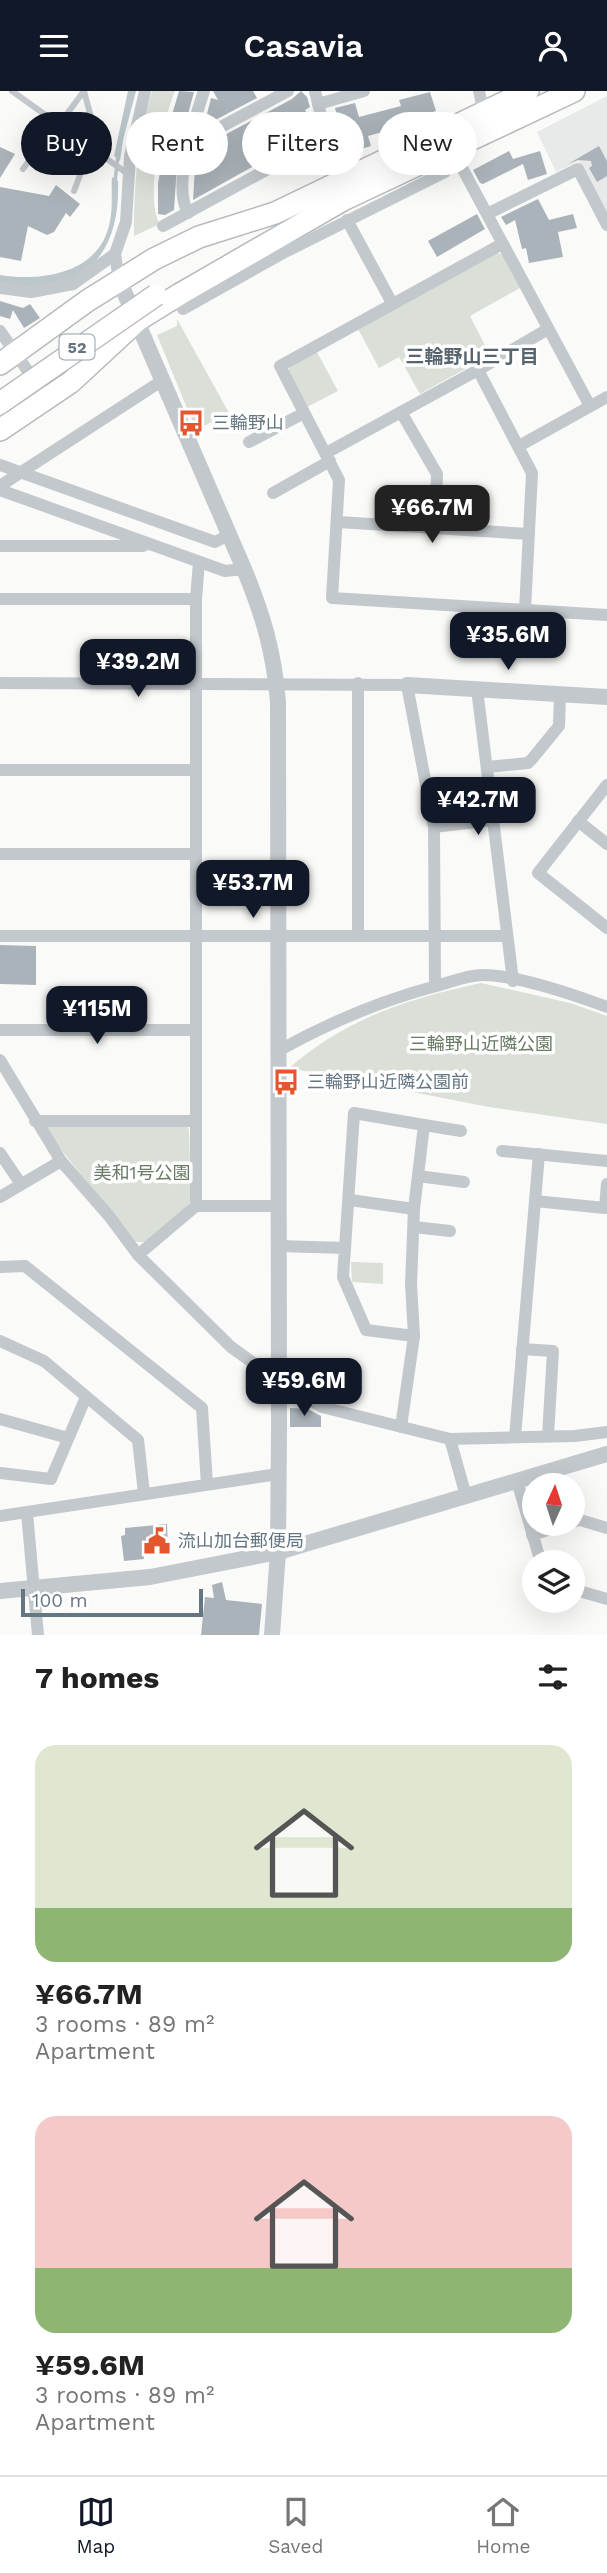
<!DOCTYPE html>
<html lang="en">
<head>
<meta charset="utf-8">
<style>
  body { margin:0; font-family:"Work Sans","Noto Sans JP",sans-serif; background:#f2f2f2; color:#222; height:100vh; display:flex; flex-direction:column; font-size:26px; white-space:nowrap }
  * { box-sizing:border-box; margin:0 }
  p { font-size:23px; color:#767676 }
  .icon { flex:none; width:38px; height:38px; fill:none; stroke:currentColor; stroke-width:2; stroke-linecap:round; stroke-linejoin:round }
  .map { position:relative; height:1544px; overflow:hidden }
  .side { display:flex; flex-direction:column; background:#fff; flex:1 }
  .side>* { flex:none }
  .top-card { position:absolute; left:21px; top:21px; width:565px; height:63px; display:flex; gap:14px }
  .needle { width:46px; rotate:3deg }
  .buttons { position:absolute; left:522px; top:1382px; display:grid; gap:14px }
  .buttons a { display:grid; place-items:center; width:63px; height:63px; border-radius:50%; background:#fff; box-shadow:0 7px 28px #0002; font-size:35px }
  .scale { position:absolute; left:21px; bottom:18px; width:182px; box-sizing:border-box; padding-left:7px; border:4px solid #657683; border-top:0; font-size:19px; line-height:24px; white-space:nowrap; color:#657683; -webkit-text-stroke:5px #fff; paint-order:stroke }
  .price { position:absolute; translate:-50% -60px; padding:0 16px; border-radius:14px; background:#111827; color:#fff; font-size:23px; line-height:46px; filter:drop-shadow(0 2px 4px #0008) }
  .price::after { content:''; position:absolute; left:50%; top:42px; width:21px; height:16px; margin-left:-10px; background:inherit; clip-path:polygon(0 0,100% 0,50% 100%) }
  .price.on { background:#222; color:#fff }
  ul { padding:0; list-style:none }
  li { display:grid; align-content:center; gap:14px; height:371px; padding:0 35px }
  li span { display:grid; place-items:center; height:217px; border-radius:21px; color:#555 }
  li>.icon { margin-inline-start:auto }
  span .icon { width:126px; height:126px; fill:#fffc; stroke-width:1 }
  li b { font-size:30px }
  h2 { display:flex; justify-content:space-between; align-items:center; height:84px; padding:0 35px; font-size:30px }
  .chip { padding:0 24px; border-radius:32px; background:#fff; box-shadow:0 7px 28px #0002; font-size:24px; line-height:63px }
  .chip.on { background:#111827; color:#fff }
  header { display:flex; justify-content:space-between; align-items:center; height:91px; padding:0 35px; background:#111827; color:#fff; font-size:32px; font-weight:600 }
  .tab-bar { display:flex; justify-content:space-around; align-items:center; height:98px; border-top:2px solid #e0e0e0; background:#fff; font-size:19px; color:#767676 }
  .tab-bar a { display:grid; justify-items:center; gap:4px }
  .tab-bar .on { color:#111827 }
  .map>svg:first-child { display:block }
  .built { fill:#e8e9e9 }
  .green { fill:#dadfd7 }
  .water { fill:#bbc7cb }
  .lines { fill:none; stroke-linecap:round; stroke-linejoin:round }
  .stream { stroke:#bbc7cb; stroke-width:3.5 }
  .building { fill:#aab3b9 }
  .primary-casing { stroke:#b5babe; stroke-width:24 }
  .service { stroke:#c3c8cc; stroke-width:6 }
  .minor { stroke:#c3c8cc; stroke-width:12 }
  .tertiary { stroke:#c3c8cc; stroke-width:16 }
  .primary { stroke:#fff; stroke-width:21 }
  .primary-bridge-casing { stroke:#b5babe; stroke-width:24; stroke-linecap:butt }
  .primary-bridge { stroke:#fff; stroke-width:21 }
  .labels { text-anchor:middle; stroke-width:7; stroke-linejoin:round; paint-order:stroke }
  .shield { fill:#fff; stroke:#939fa8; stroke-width:2 }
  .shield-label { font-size:16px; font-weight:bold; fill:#657683 }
  .poi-label { font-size:18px; fill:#657683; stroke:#fff; text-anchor:start }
  .park-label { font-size:18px; fill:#687a64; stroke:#fff }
  .neighbourhood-label { font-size:19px; font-weight:bold; fill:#57646e; stroke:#fff }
</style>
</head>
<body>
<header><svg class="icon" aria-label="menu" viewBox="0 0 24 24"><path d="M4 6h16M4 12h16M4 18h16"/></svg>Casavia<svg class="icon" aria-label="person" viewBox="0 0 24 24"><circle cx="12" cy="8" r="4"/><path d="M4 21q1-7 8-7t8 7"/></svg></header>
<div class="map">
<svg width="607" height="1544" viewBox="0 0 607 1544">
  <rect width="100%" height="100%" fill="#fafaf8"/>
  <!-- built -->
  <path class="built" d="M607 5V122L579 70 556 81 537 41Z"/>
  <!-- green -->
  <g class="green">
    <path d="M152 0H175C163 29 144 105 160 133L134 145C134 95 137 48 152 0Z"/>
    <path d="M496 162 502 163 520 197 470 225 490 264 420 303 399 266 379 277 358 238Z"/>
    <path d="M177 228 229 322 196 339 157 244 177 235Z"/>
    <path d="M317 261 338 300 307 316 288 281 290 275Z"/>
    <path d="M481 892 570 912 607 925V1033L489 1016 289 977C347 927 407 908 481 892Z"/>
    <path d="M49 1034H185L189 1038 191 1109 187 1117 145 1151H135L47 1041Z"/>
    <path d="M351 1171 383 1172V1193L352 1191Z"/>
  </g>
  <!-- water -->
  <g class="water">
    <path d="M128 0H136L123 49 120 70 114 65Z"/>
    <path d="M112 86 118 90C120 142 102 188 44 195 30 197 14 193 0 192V184C43 191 101 182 110 130 113 115 111 100 112 86Z"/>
  </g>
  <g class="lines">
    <!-- stream -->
    <path class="stream" d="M115 91 118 64"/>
  </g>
  <!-- building -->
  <g class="building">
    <path d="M179 0 194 1 178 60 174 119 165 124 158 123V92L169 34Z"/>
    <path d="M213 0H253L257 7 204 35 211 7 218 9Z"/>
    <path d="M301 0 307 6 310 16 305 19 316 40 193 109 196 59 292 8Z"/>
    <path d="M430 1 436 20 402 30 404 35 368 45 371 55 347 62 335 17 355 12 359 26 401 15 399 9Z"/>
    <path d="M599 55 607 70V85L597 91 589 77 592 75 591 70 578 69 568 73Z"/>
    <path d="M0 56 15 63 0 87Z"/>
    <path d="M509 60 513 68 540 60 547 83 528 89 523 73 483 93 480 92 473 79Z"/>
    <path d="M56 94 80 113 70 126 66 122 54 141 47 144 28 135 21 170 0 166V96L49 105Z"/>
    <path d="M538 108 549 129 573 123 577 137 558 141 563 166 529 172 526 157 522 158 515 129 506 134 501 126Z"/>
    <path d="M477 123 485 138 437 166 428 150Z"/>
    <path d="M0 210 23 217 30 213 40 227 24 237 13 219 10 228 0 225Z"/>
    <path d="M0 854 36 855V894L0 893Z"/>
    <path d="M290 1317 308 1318 321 1325V1336H290Z"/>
    <path d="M167 1433 168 1460 143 1461 144 1468 124 1470 121 1445 125 1444V1437Z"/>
    <path d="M222 1491 226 1509 262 1513 259 1544H201L205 1506 214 1507 212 1494Z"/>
  </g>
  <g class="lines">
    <!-- primary casing -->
    <g class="primary-casing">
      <g id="primary">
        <path d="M0 273 87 210 154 168 199 146 275 122 528 0"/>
        <path d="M0 339 71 291 138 229 180 203 343 109 574 0"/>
      </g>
    </g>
    <!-- service -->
    <g class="service">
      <path d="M12 0 128 83"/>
      <path d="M58 35 84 0"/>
      <path d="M23 78 56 33"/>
      <path d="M74 100 85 71 98 52 84 0"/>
    </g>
    <!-- minor -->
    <g class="minor">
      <path d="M315 0 338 95"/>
      <path d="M479 0 484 22"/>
      <path d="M318 13 364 0"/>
      <path d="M189 53 288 0"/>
      <path d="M453 60 590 315"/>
      <path d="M188 122C172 93 194 31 204 0"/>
      <path d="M487 123 578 78 607 134"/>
      <path d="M347 129 392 212"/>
      <path d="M163 135 325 47"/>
      <path d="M502 153 280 275 339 389 332 507 607 524"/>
      <path d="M119 189 115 163 126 131 130 65 145 0"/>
      <path d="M0 197 31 201 73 193 115 163"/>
      <path d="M183 218 283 162 445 81 449 72"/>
      <path d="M0 240 48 309"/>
      <path d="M478 279 548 238"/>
      <path d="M401 321 437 383 435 437"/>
      <path d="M249 351 304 322"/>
      <path d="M519 355 607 306"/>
      <path d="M326 362 478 279 532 382 525 519"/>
      <path d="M0 374 215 451 229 444"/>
      <path d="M0 395 163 289"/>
      <path d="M0 399 225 480 244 478"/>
      <path d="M273 402 330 370"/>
      <path d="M338 431 529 443"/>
      <path d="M0 455H143"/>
      <path d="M0 508H196"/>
      <path d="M0 592 407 594 434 736 435 895"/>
      <path d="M477 598 513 890"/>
      <path d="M487 676 528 672 532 668 559 635 560 603"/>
      <path d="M0 679H195"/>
      <path d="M607 694 538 782 607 837"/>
      <path d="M578 730 607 753"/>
      <path d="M434 736 493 729"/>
      <path d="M0 763H195"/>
      <path d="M0 845H506"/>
      <path d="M358 845V592"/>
      <path d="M0 939H194"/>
      <path d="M278 960C328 932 380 910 436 895 451 891 467 884 483 884 516 884 575 904 607 916"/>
      <path d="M0 969 61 1070 109 1125 138 1164 231 1256 277 1289 322 1316 450 1348 575 1345 607 1341"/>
      <path d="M35 1030H195"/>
      <path d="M424 1034 461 1040"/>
      <path d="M502 1060 607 1070"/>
      <path d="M0 1062 21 1093"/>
      <path d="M418 1085 464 1091"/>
      <path d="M0 1106 61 1070"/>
      <path d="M535 1110 605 1117 607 1093"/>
      <path d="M196 1115V508L199 471"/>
      <path d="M414 1136 450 1140"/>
      <path d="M278 1155 345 1157 343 1186 366 1239 414 1245 411 1193 414 1118 350 1109"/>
      <path d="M345 1157 354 1022 424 1034 414 1118"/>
      <path d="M138 1164 196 1115H278"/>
      <path d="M0 1176 25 1175 202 1317 207 1393"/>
      <path d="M0 1250 44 1270 138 1349 144 1402"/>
      <path d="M522 1258 553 1260 548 1345"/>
      <path d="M0 1328 68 1347"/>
      <path d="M401 1336 414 1245"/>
      <path d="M515 1346 539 1063"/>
      <path d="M450 1348 466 1405"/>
      <path d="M0 1382 51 1388 86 1306"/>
      <path d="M517 1390 541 1472"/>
      <path d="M27 1422 38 1544"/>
      <path d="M0 1425 278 1383"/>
      <path d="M572 1431 580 1429 607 1437"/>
      <path d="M532 1444 566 1433"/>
      <path d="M572 1498 607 1508"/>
    </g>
    <!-- tertiary -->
    <g class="tertiary">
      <path d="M119 189 244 478C263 524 274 561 278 611L279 1337 278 1461 272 1544"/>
      <path d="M407 594 607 606"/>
      <path d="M0 1500 150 1486 278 1461 607 1363"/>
    </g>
    <!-- primary -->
    <use href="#primary" class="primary"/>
    <!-- primary-bridge casing -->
    <g class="primary-bridge-casing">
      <path id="primary-bridge" d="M0 312 156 204"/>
    </g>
    <!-- primary-bridge -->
    <use href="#primary-bridge" class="primary-bridge"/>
  </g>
  <!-- icons -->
  <defs>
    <g id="bus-bare" transform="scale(2.1)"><path d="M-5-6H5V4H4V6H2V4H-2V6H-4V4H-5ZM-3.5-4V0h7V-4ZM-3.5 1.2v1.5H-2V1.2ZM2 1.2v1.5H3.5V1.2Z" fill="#e4572e" stroke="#fff" stroke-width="2.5" paint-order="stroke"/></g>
    <g id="civic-bare" transform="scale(2.1)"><path d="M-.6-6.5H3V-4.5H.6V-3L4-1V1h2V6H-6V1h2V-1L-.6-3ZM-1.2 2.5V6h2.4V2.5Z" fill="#e4572e" stroke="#fff" stroke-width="2.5" paint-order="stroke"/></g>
  </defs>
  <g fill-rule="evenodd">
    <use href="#bus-bare" x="191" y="332"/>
    <use href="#bus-bare" x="286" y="991"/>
    <use href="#civic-bare" x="157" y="1450"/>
  </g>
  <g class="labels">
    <!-- shield labels -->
    <rect class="shield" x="59.5" y="243.5" width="35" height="25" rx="5"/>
    <g class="shield-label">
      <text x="77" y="262">52</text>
    </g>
    <!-- poi labels -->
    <g class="poi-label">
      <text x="212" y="338">三輪野山</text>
      <text x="307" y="997">三輪野山近隣公園前</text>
      <text x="178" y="1456">流山加台郵便局</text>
    </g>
    <!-- park labels -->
    <g class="park-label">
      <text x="481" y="959">三輪野山近隣公園</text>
      <text x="142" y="1088">美和1号公園</text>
    </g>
    <!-- neighbourhood labels -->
    <g class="neighbourhood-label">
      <text x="472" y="272">三輪野山三丁目</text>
    </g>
  </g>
</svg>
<div class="buttons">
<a><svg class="needle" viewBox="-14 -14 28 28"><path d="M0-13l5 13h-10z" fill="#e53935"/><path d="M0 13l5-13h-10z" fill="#767676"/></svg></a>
<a><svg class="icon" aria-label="layers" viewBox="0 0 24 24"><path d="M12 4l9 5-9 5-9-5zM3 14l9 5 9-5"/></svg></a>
</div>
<div class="scale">100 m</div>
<b class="price on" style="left:432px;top:454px">¥66.7M</b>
<b class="price" style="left:508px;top:581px">¥35.6M</b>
<b class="price" style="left:138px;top:608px">¥39.2M</b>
<b class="price" style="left:478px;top:746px">¥42.7M</b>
<b class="price" style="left:253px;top:829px">¥53.7M</b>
<b class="price" style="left:97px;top:955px">¥115M</b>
<b class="price" style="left:304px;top:1327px">¥59.6M</b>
<div class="top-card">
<a class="chip on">Buy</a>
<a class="chip">Rent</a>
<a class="chip">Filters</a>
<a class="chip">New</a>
</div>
</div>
<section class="side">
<h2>7 homes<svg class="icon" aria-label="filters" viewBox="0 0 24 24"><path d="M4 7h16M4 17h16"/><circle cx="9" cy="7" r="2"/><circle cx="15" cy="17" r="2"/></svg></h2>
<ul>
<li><span style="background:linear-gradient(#dfe7d0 75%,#8fb573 0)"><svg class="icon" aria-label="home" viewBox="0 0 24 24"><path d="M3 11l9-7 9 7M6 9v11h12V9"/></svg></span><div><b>¥66.7M</b><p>3 rooms · 89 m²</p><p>Apartment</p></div></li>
<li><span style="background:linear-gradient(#f6c9c9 70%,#8fb573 0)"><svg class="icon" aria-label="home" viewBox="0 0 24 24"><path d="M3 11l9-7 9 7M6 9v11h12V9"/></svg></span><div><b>¥59.6M</b><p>3 rooms · 89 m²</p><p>Apartment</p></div></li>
</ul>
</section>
<nav class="tab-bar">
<a class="on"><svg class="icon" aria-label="map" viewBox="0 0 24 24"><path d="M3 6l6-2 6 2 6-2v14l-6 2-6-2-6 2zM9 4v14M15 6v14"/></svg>Map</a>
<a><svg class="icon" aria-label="saved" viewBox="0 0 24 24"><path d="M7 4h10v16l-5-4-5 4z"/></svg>Saved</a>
<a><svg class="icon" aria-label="home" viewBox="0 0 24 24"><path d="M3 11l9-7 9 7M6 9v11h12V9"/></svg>Home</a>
</nav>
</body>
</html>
